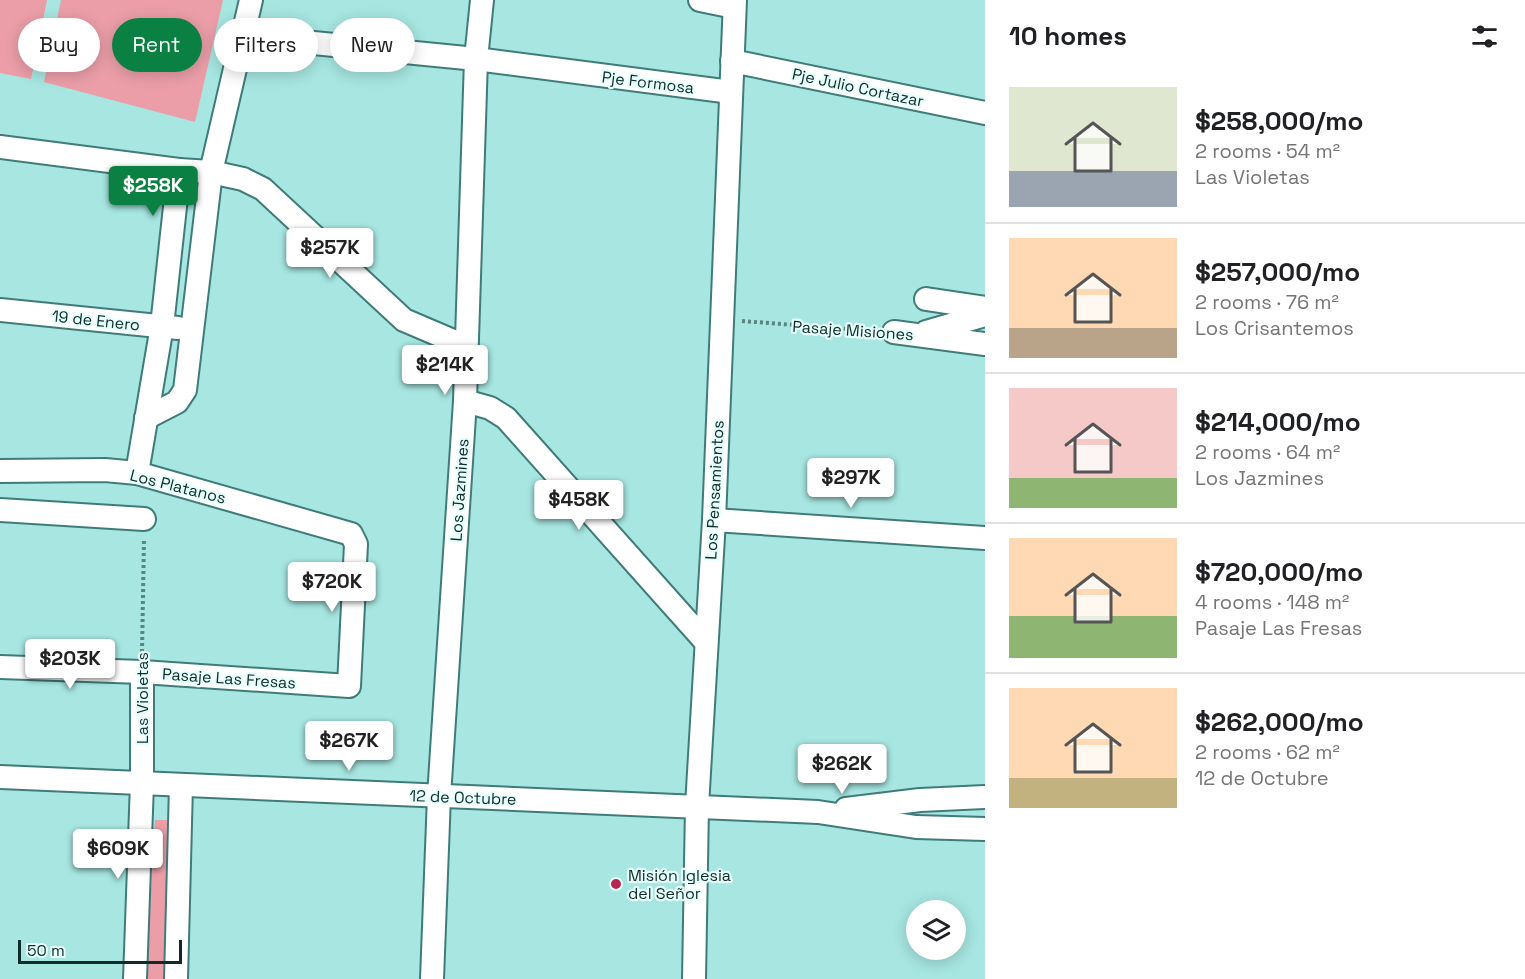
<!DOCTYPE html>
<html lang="en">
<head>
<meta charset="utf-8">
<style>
  body { margin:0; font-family:"Space Grotesk",sans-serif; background:#f2f2f2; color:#202124; height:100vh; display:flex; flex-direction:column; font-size:22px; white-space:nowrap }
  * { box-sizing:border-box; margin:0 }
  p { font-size:20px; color:#757577 }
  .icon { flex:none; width:33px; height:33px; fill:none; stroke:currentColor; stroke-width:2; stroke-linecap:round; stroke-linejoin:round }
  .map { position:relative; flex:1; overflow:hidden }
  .side { display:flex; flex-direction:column; background:#fff; width:540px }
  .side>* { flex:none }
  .top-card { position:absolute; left:18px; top:18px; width:570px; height:54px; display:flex; gap:12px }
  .tools { position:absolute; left:906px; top:900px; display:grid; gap:12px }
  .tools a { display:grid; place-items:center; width:60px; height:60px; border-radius:50%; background:#fff; box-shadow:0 3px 15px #0003; font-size:30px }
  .scale { position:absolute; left:18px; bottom:15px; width:164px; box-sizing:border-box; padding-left:6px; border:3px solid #112b29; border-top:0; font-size:16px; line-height:21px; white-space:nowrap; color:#112b29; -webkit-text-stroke:4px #e6fffd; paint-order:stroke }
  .price { position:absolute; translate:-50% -51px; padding:0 14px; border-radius:6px; background:#fff; color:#222; font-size:20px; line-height:39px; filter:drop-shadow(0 2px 3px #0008) }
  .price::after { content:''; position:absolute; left:50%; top:36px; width:18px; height:14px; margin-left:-9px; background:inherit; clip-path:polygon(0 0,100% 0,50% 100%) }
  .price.selected { background:#0b8043; color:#fff }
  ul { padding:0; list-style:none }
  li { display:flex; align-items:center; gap:18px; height:150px; padding:0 24px }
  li+li { border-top:2px solid #e0e0e0 }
  li span { display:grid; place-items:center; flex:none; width:168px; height:120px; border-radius:0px; color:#555 }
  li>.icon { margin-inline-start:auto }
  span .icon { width:72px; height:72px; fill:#fffc; stroke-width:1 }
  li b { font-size:26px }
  h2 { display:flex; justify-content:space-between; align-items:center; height:72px; padding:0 24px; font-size:26px }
  .chip { padding:0 21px; border-radius:27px; background:#fff; box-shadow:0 3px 15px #0003; font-size:21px; line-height:54px }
  .chip.selected { background:#0b8043; color:#fff }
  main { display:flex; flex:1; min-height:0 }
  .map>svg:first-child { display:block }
  .green { fill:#eb9ea8 }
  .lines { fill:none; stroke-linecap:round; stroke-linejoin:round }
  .minor-casing { stroke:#3f7c79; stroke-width:26 }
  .path { stroke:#5a8682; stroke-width:4; stroke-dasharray:3 3; stroke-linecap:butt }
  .minor { stroke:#fff; stroke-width:22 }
  .poi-dot { fill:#b82750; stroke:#e6fffd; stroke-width:2 }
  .labels { text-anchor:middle; stroke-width:4.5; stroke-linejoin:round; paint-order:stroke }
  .street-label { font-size:16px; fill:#112b29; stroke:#e6fffd }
  .poi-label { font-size:16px; fill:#112b29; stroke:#e6fffd; text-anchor:start }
</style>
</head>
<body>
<main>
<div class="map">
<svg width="985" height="979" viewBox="0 0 985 979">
  <rect width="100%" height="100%" fill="#a7e6e1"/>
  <!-- green -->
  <g class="green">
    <path d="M0 0H47L31 79 0 73Z"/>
    <path d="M61 0H223L195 122 44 82Z"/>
    <path d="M155 820H174L167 979H146Z"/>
  </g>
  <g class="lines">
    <!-- minor casing -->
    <g class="minor-casing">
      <g id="minor">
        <path d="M700 0 734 7"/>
        <path d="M243 36 476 59 731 92"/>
        <path d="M732 61 985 113"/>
        <path d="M0 147 179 170"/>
        <path d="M926 299 985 308"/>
        <path d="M0 310 178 328"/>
        <path d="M894 332 985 344"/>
        <path d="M926 332 985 315"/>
        <path d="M465 401 490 408 506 418 705 641"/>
        <path d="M146 418 177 402 185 390 211 172 243 179 263 189 404 320 465 346"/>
        <path d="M0 471 105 470 137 473 351 534 356 544 349 686 142 672 0 667"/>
        <path d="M137 473 162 326 179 170 211 172 251 0"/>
        <path d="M0 510 144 519"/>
        <path d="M714 520 985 538"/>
        <path d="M0 777 818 812 916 827 985 829"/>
        <path d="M846 809 920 800 985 797"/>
        <path d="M135 979 142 783V672"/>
        <path d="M176 979 181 785"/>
        <path d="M432 979 439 796 465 401 476 59 482 0"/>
        <path d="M694 979 697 806 714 520 735 0"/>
      </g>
    </g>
    <!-- path -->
    <g class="path">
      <path d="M742 321 875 331"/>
      <path d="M142 652 144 539"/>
    </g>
    <!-- minor -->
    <use href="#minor" class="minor"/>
  </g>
  <!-- markers -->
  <circle class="poi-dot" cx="616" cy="884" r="6"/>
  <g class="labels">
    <!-- street labels -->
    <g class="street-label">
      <text transform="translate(648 82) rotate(7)" y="6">Pje Formosa</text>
      <text transform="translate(858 87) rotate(12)" y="6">Pje Julio Cortazar</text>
      <text transform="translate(96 320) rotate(6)" y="6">19 de Enero</text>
      <text transform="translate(853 330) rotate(4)" y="6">Pasaje Misiones</text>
      <text transform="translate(178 486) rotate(14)" y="6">Los Platanos</text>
      <text transform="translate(459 490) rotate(-86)" y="6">Los Jazmines</text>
      <text transform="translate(714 490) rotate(-87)" y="6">Los Pensamientos</text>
      <text transform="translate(229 678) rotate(4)" y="6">Pasaje Las Fresas</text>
      <text transform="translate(142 698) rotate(-90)" y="6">Las Violetas</text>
      <text transform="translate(463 797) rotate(2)" y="6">12 de Octubre</text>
    </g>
    <!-- poi labels -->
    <g class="poi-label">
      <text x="628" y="881">Misión Iglesia<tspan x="628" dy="18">del Señor</tspan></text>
    </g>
  </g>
</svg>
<div class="tools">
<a><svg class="icon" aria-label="layers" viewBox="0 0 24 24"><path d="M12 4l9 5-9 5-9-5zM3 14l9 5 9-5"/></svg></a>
</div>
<div class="scale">50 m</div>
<b class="price selected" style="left:153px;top:217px">$258K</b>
<b class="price" style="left:330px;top:279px">$257K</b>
<b class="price" style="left:445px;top:396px">$214K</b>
<b class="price" style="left:851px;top:509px">$297K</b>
<b class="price" style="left:579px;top:531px">$458K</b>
<b class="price" style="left:332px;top:613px">$720K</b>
<b class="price" style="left:70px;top:690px">$203K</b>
<b class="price" style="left:349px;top:772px">$267K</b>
<b class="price" style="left:842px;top:795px">$262K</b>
<b class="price" style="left:118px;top:880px">$609K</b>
<div class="top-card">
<a class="chip">Buy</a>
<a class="chip selected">Rent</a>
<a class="chip">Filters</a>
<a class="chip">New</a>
</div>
</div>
<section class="side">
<h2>10 homes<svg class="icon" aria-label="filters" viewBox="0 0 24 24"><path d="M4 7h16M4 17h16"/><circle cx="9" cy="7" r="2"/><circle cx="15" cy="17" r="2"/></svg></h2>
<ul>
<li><span style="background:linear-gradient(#dfe7d0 70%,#9aa5b1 0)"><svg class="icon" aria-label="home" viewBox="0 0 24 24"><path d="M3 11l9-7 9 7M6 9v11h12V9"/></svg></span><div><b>$258,000/mo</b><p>2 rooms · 54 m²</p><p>Las Violetas</p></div></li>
<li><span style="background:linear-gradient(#ffd9b3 75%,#b9a48a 0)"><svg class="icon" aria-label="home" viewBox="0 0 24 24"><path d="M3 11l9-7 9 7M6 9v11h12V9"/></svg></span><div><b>$257,000/mo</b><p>2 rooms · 76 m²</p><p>Los Crisantemos</p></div></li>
<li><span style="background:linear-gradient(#f6c9c9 75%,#8fb573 0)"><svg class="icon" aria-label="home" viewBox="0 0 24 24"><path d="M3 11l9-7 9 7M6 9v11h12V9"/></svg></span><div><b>$214,000/mo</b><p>2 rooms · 64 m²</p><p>Los Jazmines</p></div></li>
<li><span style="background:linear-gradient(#ffd9b3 65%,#8fb573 0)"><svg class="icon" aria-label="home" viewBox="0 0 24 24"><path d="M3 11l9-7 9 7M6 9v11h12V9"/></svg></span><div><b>$720,000/mo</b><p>4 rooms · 148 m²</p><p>Pasaje Las Fresas</p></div></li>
<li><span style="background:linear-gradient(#ffd9b3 75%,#c2b280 0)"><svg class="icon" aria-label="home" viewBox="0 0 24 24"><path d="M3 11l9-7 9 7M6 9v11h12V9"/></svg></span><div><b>$262,000/mo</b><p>2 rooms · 62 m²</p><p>12 de Octubre</p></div></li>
</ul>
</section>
</main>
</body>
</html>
